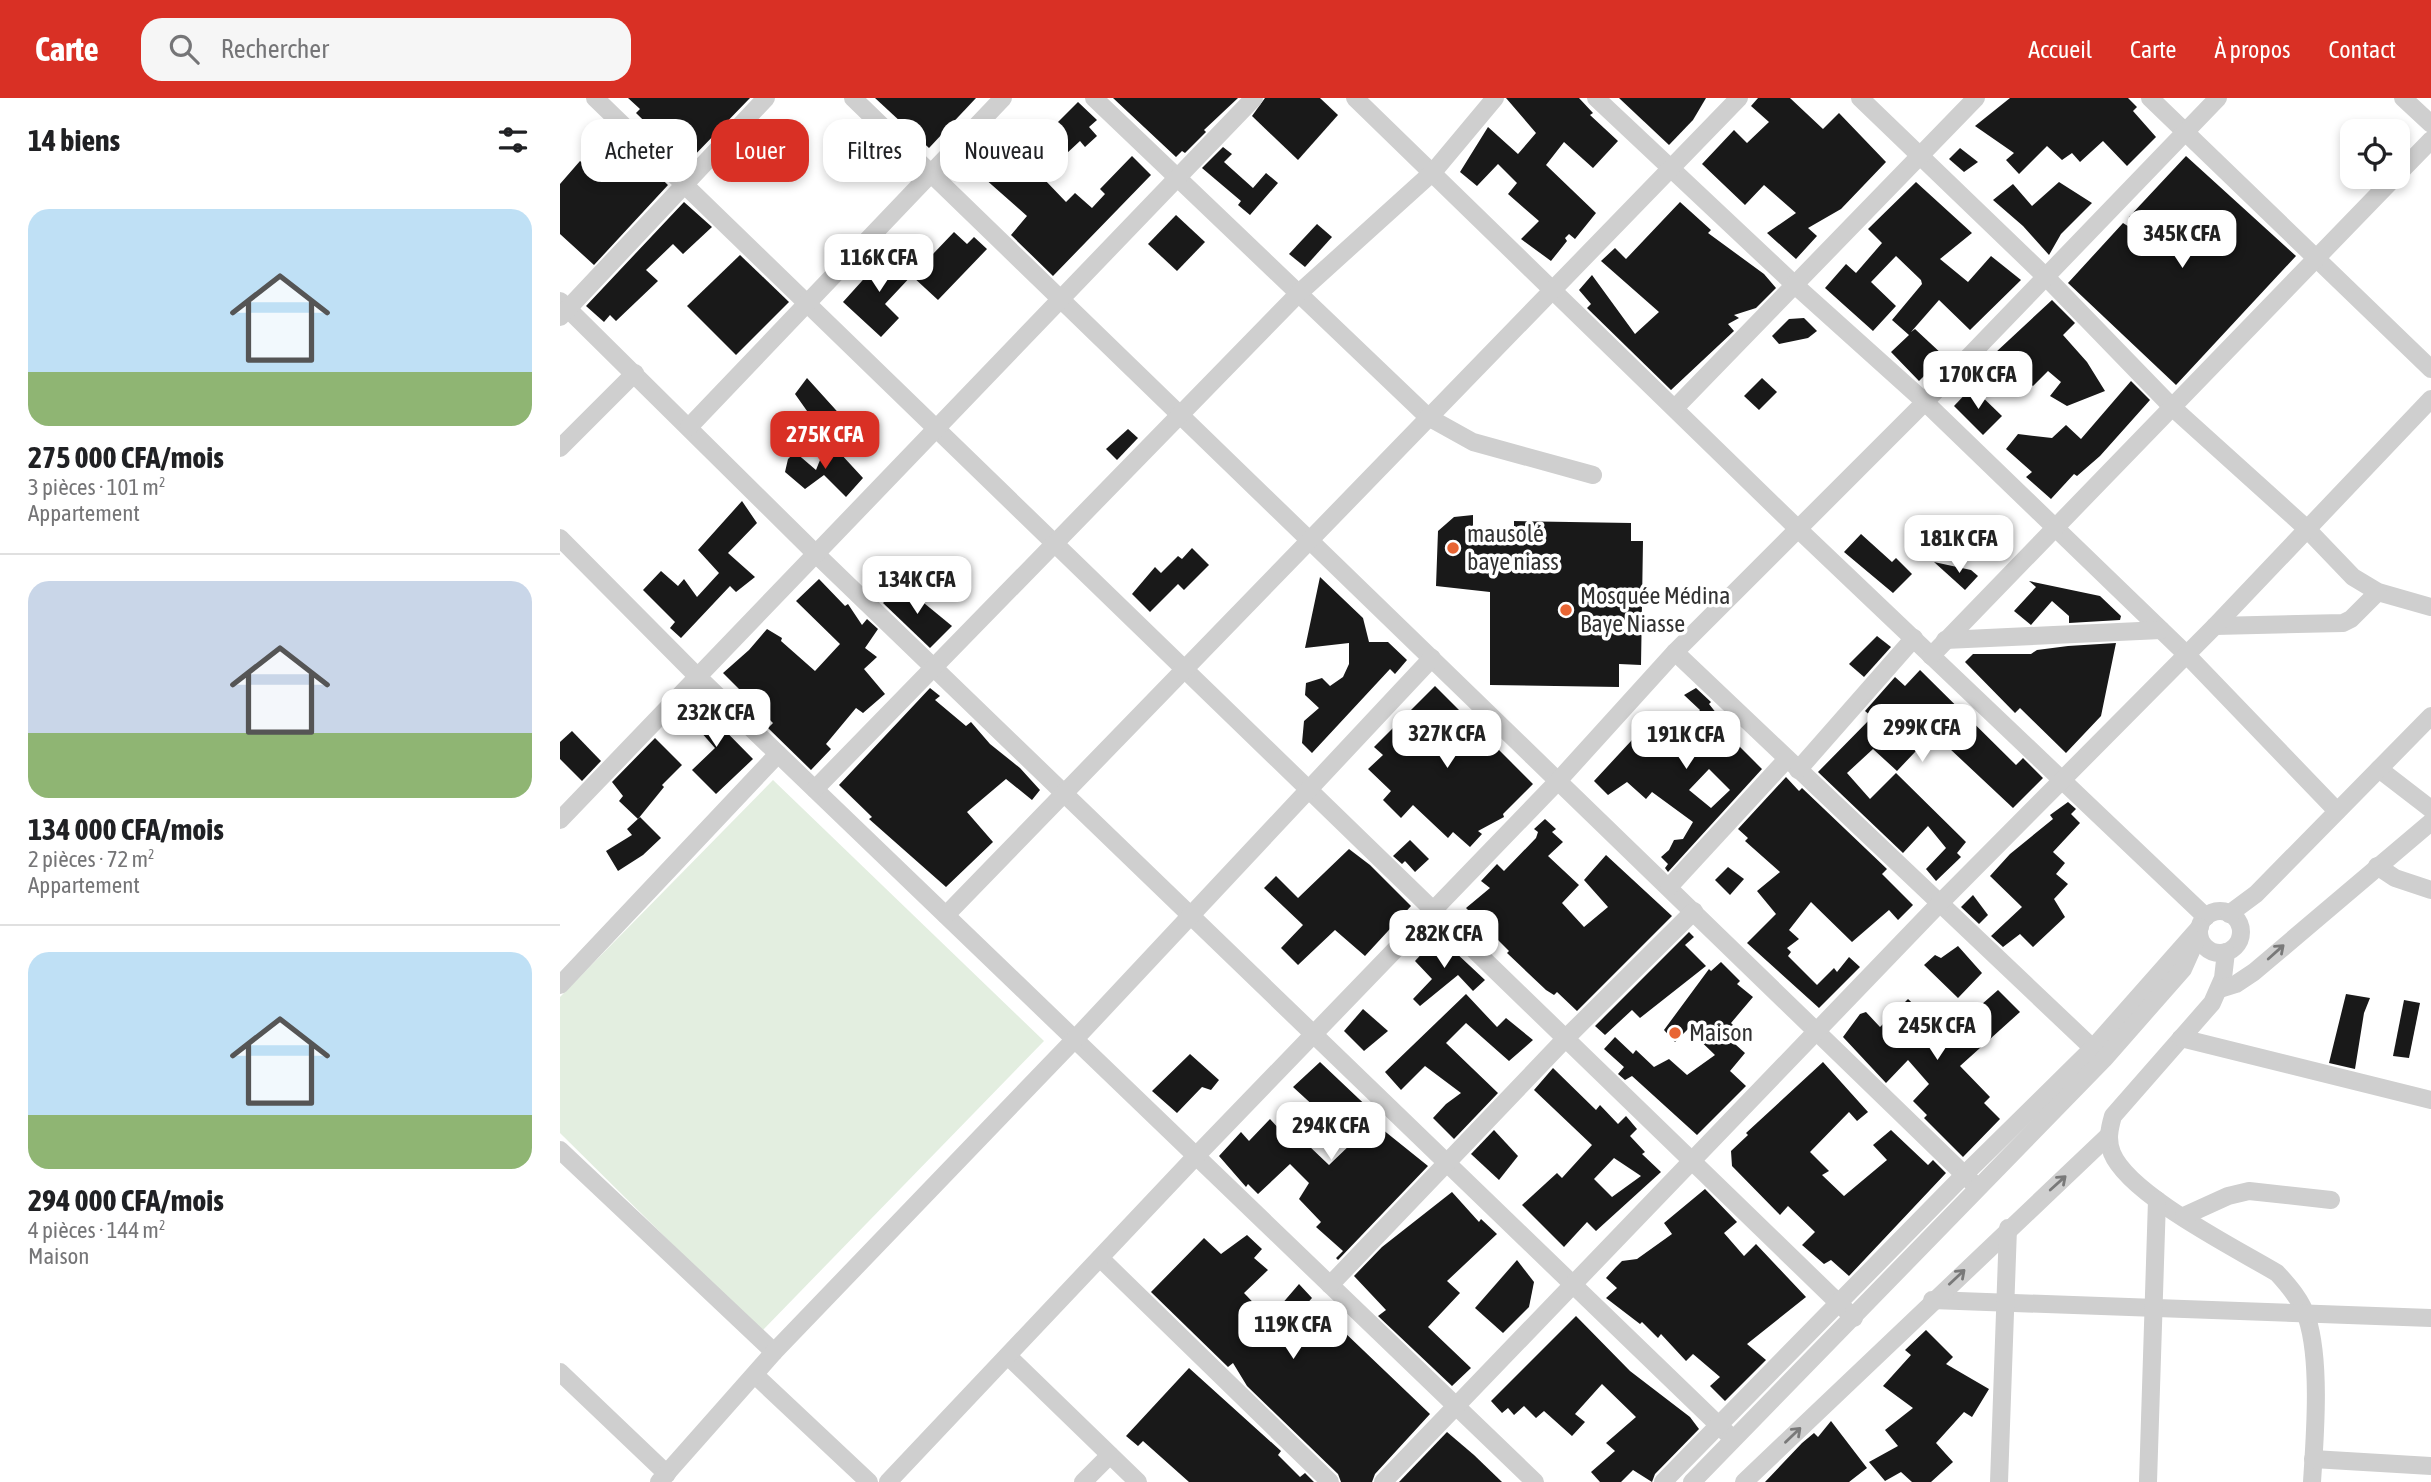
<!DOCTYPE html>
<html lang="fr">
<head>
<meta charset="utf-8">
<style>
  body { margin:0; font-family:"Asap Condensed",sans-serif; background:#f6f6f6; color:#202124; height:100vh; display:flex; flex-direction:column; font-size:26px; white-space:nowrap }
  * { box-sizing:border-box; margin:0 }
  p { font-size:23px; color:#757577 }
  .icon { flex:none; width:38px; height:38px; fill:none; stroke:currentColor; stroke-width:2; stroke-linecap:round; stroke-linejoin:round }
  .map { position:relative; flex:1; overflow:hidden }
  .drawer { display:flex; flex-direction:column; background:#fff; width:560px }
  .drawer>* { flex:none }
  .guide { position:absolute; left:21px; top:21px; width:665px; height:63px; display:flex; gap:14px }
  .tools { position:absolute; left:1780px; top:21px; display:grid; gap:14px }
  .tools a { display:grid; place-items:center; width:70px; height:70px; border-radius:14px; background:#fff; box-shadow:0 4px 10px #0003; font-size:35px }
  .price { position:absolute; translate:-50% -60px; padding:0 16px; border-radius:14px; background:#fff; color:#222; font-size:23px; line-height:46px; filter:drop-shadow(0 2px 4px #0008) }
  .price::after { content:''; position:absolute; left:50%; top:42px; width:21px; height:16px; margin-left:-10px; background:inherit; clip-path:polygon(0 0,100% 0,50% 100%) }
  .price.active { background:#d93025; color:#fff }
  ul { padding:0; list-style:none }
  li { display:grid; align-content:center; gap:14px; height:371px; padding:0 28px }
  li+li { border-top:2px solid #e0e0e0 }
  li span { display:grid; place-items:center; height:217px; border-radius:21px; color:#555 }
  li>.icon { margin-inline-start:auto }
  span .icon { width:126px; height:126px; fill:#fffc; stroke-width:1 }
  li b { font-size:30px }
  h2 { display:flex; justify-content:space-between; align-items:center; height:84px; padding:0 28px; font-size:30px }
  .tag { padding:0 24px; border-radius:21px; background:#fff; box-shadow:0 4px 10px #0003; font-size:24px; line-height:63px }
  .tag.active { background:#d93025; color:#fff }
  header { display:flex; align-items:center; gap:42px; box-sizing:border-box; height:98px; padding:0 35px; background:#d93025; color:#fff }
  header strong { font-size:33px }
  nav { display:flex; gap:38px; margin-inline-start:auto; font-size:24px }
  .search { width:490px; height:63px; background:#f6f6f6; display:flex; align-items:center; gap:18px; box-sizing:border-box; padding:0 24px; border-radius:21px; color:#757577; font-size:26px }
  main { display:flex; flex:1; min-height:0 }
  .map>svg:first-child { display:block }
  .green { fill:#e3eee0 }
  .building { fill:#191919; fill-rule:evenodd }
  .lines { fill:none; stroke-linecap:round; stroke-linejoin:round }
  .minor { stroke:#cfcfcf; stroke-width:18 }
  .oneway { stroke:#797979 }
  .poi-dot { fill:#e86534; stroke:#fff; stroke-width:2.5 }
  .labels { text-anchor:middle; stroke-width:7; stroke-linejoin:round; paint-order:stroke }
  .poi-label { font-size:24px; fill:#323232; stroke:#fff; text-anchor:start }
</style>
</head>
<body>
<header>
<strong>Carte</strong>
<div class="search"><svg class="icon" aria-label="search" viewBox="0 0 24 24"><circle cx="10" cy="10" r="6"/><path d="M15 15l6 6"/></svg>Rechercher</div>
<nav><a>Accueil</a><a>Carte</a><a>À propos</a><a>Contact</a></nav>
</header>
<main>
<section class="drawer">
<h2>14 biens<svg class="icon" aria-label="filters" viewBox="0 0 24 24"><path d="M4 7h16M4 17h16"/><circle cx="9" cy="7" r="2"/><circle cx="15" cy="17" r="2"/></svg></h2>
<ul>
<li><span style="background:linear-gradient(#bfe0f5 75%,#8fb573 0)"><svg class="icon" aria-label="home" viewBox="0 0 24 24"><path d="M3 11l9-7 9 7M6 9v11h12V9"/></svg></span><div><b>275 000 CFA/mois</b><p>3 pièces · 101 m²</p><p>Appartement</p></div></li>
<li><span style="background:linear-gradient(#c9d6e8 70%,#8fb573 0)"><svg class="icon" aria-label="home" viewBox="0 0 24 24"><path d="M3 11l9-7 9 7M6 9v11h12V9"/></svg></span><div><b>134 000 CFA/mois</b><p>2 pièces · 72 m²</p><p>Appartement</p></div></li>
<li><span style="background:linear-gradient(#bfe0f5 75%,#8fb573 0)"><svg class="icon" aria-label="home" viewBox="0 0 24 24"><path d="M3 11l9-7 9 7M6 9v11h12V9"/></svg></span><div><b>294 000 CFA/mois</b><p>4 pièces · 144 m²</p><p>Maison</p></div></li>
</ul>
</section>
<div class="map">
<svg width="1871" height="1384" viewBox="0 0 1871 1384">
  <rect width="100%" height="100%" fill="#fff"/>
  <!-- green -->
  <path class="green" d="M213 682 484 943 201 1234 0 1035V899Z"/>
  <!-- building -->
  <g class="building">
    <path d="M68 0H190L127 65 76 15 80 11Z"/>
    <path d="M315 0H416L369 50Z"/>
    <path d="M553 0H678L644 32 646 34 625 55 622 53 616 59Z"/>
    <path d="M705 0H760L778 17 738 62 692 18Z"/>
    <path d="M946 0H1019L1033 15 1030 17 1058 43 1033 70 1004 44 986 67 1036 115 1015 141 1009 136 1005 140 1007 143 991 163 961 141 979 123 948 96 957 85 938 66 917 88 900 74 928 29 958 56 976 35Z"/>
    <path d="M1059 0H1146L1133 22 1109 47Z"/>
    <path d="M1198 0H1230L1263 31 1279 15 1326 64 1281 111 1248 130 1257 138 1236 161 1207 135 1236 115 1204 87 1185 107 1142 66 1174 32 1187 45 1209 24 1191 8Z"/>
    <path d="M1450 0H1568L1577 9 1573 13 1596 39 1567 68 1543 43 1520 64 1512 55 1502 62 1487 48 1459 76 1446 62 1454 55 1415 28Z"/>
    <path d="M518 4 537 22 529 29 537 38 525 49 520 43 506 56 486 36Z"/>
    <path d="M58 39 108 87 34 167 0 136V86L20 63 32 73 52 53 48 49Z"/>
    <path d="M455 44 491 74 484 81 506 104 515 95 532 110 545 96 540 91 572 58 591 77 493 178 451 137 467 118 424 80Z"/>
    <path d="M663 49 672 56 664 64 693 90 706 75 718 85 690 117 678 107 681 103 642 70Z"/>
    <path d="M1400 50 1418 64 1404 74 1389 61Z"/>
    <path d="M1626 58 1736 158 1616 287 1508 185 1563 125 1585 139 1569 119Z"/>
    <path d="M1356 84 1412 135 1380 161 1408 184 1431 158 1461 182 1410 232 1379 202 1351 234 1355 231 1384 258 1359 283 1331 254 1349 237 1332 222 1362 186 1361 182 1336 158 1311 184 1336 208 1313 233 1265 190 1286 166 1296 175 1322 145 1308 131Z"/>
    <path d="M1499 84 1532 105 1501 136 1489 157 1463 128 1433 102 1453 86 1472 108Z"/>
    <path d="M124 104 152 129 123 156 113 146 86 172 98 183 56 223 50 217 44 224 26 208Z"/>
    <path d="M1120 104 1151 132 1148 135 1204 176 1216 190 1196 210 1174 217 1179 220 1168 226 1174 233 1111 292 1027 210 1031 206 1019 192 1032 177 1075 236 1099 214 1041 163 1055 150 1066 161Z"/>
    <path d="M616 117 645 144 617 173 588 146Z"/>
    <path d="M757 126 772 139 745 169 729 156Z"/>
    <path d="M394 134 407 146 414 139 427 151 378 202 352 178Z"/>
    <path d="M329 153 354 175 325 206 339 220 321 239 283 204Z"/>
    <path d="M180 157 229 204 176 257 127 208Z"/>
    <path d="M1492 202 1515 225 1503 237 1527 264 1545 293 1507 308 1490 298 1501 284 1488 273 1473 288 1435 255Z"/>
    <path d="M1244 220 1257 233 1248 240 1219 246 1212 238 1229 221Z"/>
    <path d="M247 280 293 331 275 347 251 326 252 320 235 296Z"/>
    <path d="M1202 280 1217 294 1199 312 1184 298Z"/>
    <path d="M1571 283 1590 302 1540 358 1517 378 1514 376 1491 401 1466 379 1472 374 1446 351 1458 336 1492 340 1506 327 1521 341Z"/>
    <path d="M1412 289 1442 318 1423 337 1394 308Z"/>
    <path d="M568 331 578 340 557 362 546 351Z"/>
    <path d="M268 342 303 380 286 399 264 377 245 391 225 374 228 361 235 354 256 372Z"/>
    <path d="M182 403 197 425 168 455 195 479 176 494 170 488 121 540 110 530 115 524 83 492 101 473 118 488 124 481 137 499 159 475 138 452Z"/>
    <path d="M913 417V434H954V423L1071 425V443H1083L1081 567 1059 566V589L930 587V494L876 488 878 433 894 419Z"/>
    <path d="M1301 436 1332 464 1336 460 1352 476 1333 495 1284 454Z"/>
    <path d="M632 450 649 467 624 492 618 486 590 514 572 496 595 469 601 475 618 458 622 461Z"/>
    <path d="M1374 464 1411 472 1418 478 1405 492Z"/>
    <path d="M760 479 803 520 809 544H828L847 562 835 576 830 571 752 655 742 645 744 623 759 610 745 597 746 585 762 580 770 588 783 579 789 566V545L745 550Z"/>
    <path d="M259 481 285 508 288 506 302 527 307 521 318 531 305 550 317 559 304 571 325 596 303 615 296 610 266 646 271 651 251 672 208 630 213 625 163 575 189 552 207 531 222 540 221 543 255 573 280 546 236 503Z"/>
    <path d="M1469 483 1540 498 1561 518 1560 522 1509 525V518L1492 503 1471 527 1454 513 1476 489Z"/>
    <path d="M342 487 392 528 370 550 323 505Z"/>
    <path d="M1317 538 1331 549 1304 579 1289 566Z"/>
    <path d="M1556 545 1541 618 1506 655 1460 610 1455 615 1405 564 1413 556H1471L1477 552 1508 548Z"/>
    <path d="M1360 572 1456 667 1463 660 1483 680 1453 710 1373 635 1337 673 1313 651 1287 675 1310 701 1336 675 1406 744 1397 755 1401 759 1376 783 1366 771 1386 750 1368 728 1343 755 1258 674 1315 616 1311 618 1305 613 1335 579 1345 588Z"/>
    <path d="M875 588 973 686 943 716 944 719 918 733 922 736 910 749 893 734 888 740 853 707 841 720 823 702 831 693 808 671 823 657 814 649Z"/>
    <path d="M370 590 380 598 375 602 406 628 411 624 430 646 460 670 480 692 472 702 446 681 407 714 433 744 386 789 309 721 312 719 279 687Z"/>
    <path d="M1136 590 1151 604 1149 606 1177 641 1174 643 1202 671 1108 774 1105 770 1108 766 1101 759 1109 752 1114 742 1123 741 1133 724 1092 694 1086 701 1067 684 1048 697 1034 683 1084 629 1093 636 1099 629 1114 646 1140 612 1124 597ZM1149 671 1170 692 1151 710 1129 692Z"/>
    <path d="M133 600 193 661 156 696 132 672 155 650 132 624 130 627 118 616Z"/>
    <path d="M12 633 41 663 22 683 0 661V644Z"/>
    <path d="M95 640 122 667 102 687 104 689 78 721 59 703 63 698 52 684Z"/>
    <path d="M1226 679 1239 693 1242 690 1327 771 1322 776 1353 807 1338 822 1329 812 1292 844 1251 804 1229 832 1239 841 1227 850 1231 854 1228 858 1257 887 1274 870 1277 874 1289 859 1300 869 1259 910 1187 845 1216 816 1197 793 1220 774 1185 743 1188 740 1178 731Z"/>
    <path d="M1508 704 1516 711 1511 716 1520 725 1493 754 1505 765 1496 776 1508 786 1494 801 1505 819 1473 849 1460 836 1443 849 1431 838 1462 809 1430 778 1450 756 1493 721 1490 717Z"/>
    <path d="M80 719 101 740 83 757 58 773 46 753 72 737 67 731Z"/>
    <path d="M985 721 996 731 992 734 1003 744 988 758 1019 787 1002 805 1024 829 1048 809 1024 782 1046 757 1112 818 1017 913 997 894 994 897 986 892 947 855 949 853 906 810 930 790 921 783 937 766 944 773 976 740 978 734 974 731Z"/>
    <path d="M850 742 869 761 855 774 845 763 848 760 842 766 833 758Z"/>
    <path d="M789 751 810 767 851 808 805 858 775 832 738 867 721 850 743 827 704 790 716 778 738 800Z"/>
    <path d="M1168 769 1184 781 1170 797 1155 782Z"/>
    <path d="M1413 797 1428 817 1419 826 1401 809Z"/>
    <path d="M1129 834 1134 839 1125 847 1146 868 1080 920 1072 912 1045 937 1035 928Z"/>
    <path d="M878 838 925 882 913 893 898 877 860 908 853 901 872 881 855 863Z"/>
    <path d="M1398 848 1422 875 1398 900 1364 867 1375 857 1381 860Z"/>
    <path d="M1161 864 1180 883 1177 886 1193 899 1171 925 1175 929 1166 938 1185 955 1170 973 1186 988 1137 1037 1072 978 1065 982 1058 976 1064 969 1044 951 1055 939 1073 956 1076 952 1094 969 1109 961 1127 977 1155 957 1128 931 1115 944 1104 932 1149 871 1151 873Z"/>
    <path d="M1438 892 1460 914 1400 968 1430 999 1424 1005 1440 1021 1403 1059 1364 1020 1367 1017 1353 1003 1369 986 1348 962 1326 985 1283 939 1300 916 1306 914 1320 929 1348 901 1366 918 1377 907 1397 928Z"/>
    <path d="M906 896 937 929 946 920 973 942 949 963 906 925 886 945 938 995 894 1041 873 1020 886 1006 901 995 865 968 841 992 825 974Z"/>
    <path d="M1786 896 1810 900 1804 915 1795 971 1769 965Z"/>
    <path d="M1844 902 1860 905 1849 960 1833 958Z"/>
    <path d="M803 911 828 933 804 953 784 933Z"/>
    <path d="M630 956 659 982 651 992 642 989 617 1015 592 993Z"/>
    <path d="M760 964 817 1018 812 1023 868 1068 778 1162 776 1160 783 1153 756 1129 761 1124 739 1101 749 1085 730 1066 698 1096 688 1086 686 1089 659 1058 681 1034 689 1043 710 1021 721 1033 727 1027 769 1067 793 1044 733 989Z"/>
    <path d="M1263 964 1308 1014 1297 1023 1289 1014 1250 1054 1269 1073 1262 1077 1284 1098 1327 1062 1313 1047 1331 1032 1368 1067 1373 1062 1386 1075 1289 1178 1271 1162 1264 1166 1242 1147 1255 1134 1228 1108 1220 1117 1172 1068 1171 1053 1188 1037 1186 1035Z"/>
    <path d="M993 970 1036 1012 1040 1007 1058 1026 1066 1018 1077 1031 1070 1038 1085 1054 1082 1056 1101 1074 1036 1133 1027 1124 1004 1149 962 1107 997 1075 1002 1080 1032 1047 974 992ZM1054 1060 1081 1078 1052 1099 1034 1081Z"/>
    <path d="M934 1032 958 1058 939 1082 911 1056Z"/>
    <path d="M1145 1091 1177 1124 1164 1135 1184 1158 1196 1146 1246 1199 1187 1246 1206 1262 1165 1303 1150 1288 1160 1279 1133 1256 1126 1263 1101 1236 1098 1240 1082 1224 1080 1226 1046 1200 1057 1190 1046 1180 1056 1169 1062 1163 1077 1161 1112 1136 1104 1125Z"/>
    <path d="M892 1094 919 1124 921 1121 937 1136 887 1183 900 1195 868 1229 911 1270 892 1288 818 1218 826 1212 794 1178 822 1149Z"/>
    <path d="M687 1137 702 1151 694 1160 708 1172 684 1195 709 1221 739 1186 752 1200 743 1210 774 1238 781 1231 870 1316 815 1376 812 1384H781L778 1376 687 1288 673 1265 668 1269 591 1194 644 1140 661 1156Z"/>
    <path d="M957 1162 974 1184 969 1209 943 1235 915 1210Z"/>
    <path d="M1016 1218 1070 1273 1130 1319 1139 1331 1095 1376 1092 1384 1073 1372 1061 1384H1040L1031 1374 1055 1353 1046 1345 1076 1319 1042 1286 1015 1316 1025 1324 1012 1338 984 1313 976 1320 964 1308 954 1317 948 1310 942 1315 931 1303Z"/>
    <path d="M1366 1232 1393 1259 1386 1266 1429 1291 1412 1319 1404 1314 1376 1345 1393 1364 1371 1384H1352L1341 1374 1325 1383 1309 1364 1338 1348 1325 1332 1353 1310 1323 1288 1351 1257 1345 1252Z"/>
    <path d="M629 1270 721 1353 718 1357 740 1379 745 1375 754 1384H629L583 1343 578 1348 566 1338Z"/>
    <path d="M1271 1323 1307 1370 1289 1384H1205L1242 1345 1254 1335 1258 1339Z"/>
    <path d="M887 1334 914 1357 942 1384H839Z"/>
  </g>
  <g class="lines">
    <!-- minor -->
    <g class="minor">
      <path d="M35 0 1294 1220"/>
      <path d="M293 0 1417 1089"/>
      <path d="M534 0 868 319 913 344 1033 377"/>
      <path d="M795 0 1237 430 1646 819"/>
      <path d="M1036 0 1236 188 1365 304 1625 555 1777 713"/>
      <path d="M1300 0 1486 179 1612 309 1746 430 1793 479 1818 494 1871 509"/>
      <path d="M1590 0 1871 271"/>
      <path d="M1843 0 1871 26"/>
      <path d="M1838 76 1871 42"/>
      <path d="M0 203 256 456 1173 1341"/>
      <path d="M0 219 206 0"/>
      <path d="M1115 310 1416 0"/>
      <path d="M129 329 443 0"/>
      <path d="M0 350 75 275"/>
      <path d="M0 440 138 579 975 1384"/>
      <path d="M1655 528 1783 525 1791 521 1818 494"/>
      <path d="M1385 542 1601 532"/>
      <path d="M1115 554 1541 958"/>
      <path d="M1371 558 1835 79"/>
      <path d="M1819 671 1871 711"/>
      <path d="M1238 672 1354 540"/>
      <path d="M255 691 739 195 874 73 935 0"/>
      <path d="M0 722 694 0"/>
      <path d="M1817 768 1835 780 1871 792"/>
      <path d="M1109 789 1227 661"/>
      <circle cx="1660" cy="834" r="21"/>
      <path d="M1669 816 1696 796 1871 618"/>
      <path d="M386 817 1179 0"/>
      <path d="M1666 854 1663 880 1652 905 1553 1018C1549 1032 1547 1042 1552 1055 1569 1097 1677 1151 1717 1175 1729 1188 1742 1203 1747 1220 1761 1263 1755 1338 1752 1384"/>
      <path d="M0 887 218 656"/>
      <path d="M1660 891 1676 886 1694 874 1871 724"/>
      <path d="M1621 940 1871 1002"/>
      <path d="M0 1052 214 1254"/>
      <path d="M1624 1118 1668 1098 1689 1093 1771 1102"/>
      <path d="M540 1160 770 1384"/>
      <path d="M770 1187 1007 939 1134 813"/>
      <path d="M1372 1202 1871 1220"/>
      <path d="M448 1258 578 1384"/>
      <path d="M0 1274 107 1376"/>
      <path d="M195 1277 309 1384"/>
      <path d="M1753 1361 1871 1368"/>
      <path d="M99 1384 214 1254 515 941 872 560"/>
      <path d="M328 1384 636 1058 998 683 1115 554 1365 304 1658 0"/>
      <path d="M523 1384 550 1357"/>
      <path d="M823 1384 1379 806 1655 528 1871 301"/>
      <path d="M1103 1384 1405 1076 1533 950 1640 829"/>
      <path d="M1132 1384 1544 961 1623 871 1636 842"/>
      <path d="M1184 1384 1548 1038"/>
      <path d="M1439 1384 1448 1130"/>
      <path d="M1588 1384 1597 1102"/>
    </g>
  </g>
  <!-- one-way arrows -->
  <defs><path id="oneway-shaft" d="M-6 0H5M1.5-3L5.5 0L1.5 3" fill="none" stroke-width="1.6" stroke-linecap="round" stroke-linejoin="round" transform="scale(1.75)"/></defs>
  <g class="oneway">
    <use href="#oneway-shaft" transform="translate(1716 854) rotate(-42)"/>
    <use href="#oneway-shaft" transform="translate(1498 1085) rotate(-42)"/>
    <use href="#oneway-shaft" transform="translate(1397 1179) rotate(-43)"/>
    <use href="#oneway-shaft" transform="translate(1233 1337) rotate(-44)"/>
  </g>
  <!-- markers -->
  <g class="poi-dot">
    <circle cx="893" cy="450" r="7"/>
    <circle cx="1006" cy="512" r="7"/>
    <circle cx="1115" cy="935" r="7"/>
  </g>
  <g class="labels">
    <!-- poi labels -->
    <g class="poi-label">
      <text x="907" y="444">mausolé<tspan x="907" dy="28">baye niass</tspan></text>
      <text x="1020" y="506">Mosquée Médina<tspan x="1020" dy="28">Baye Niasse</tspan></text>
      <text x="1129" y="943">Maison</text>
    </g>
  </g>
</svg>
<div class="tools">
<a><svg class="icon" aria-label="locate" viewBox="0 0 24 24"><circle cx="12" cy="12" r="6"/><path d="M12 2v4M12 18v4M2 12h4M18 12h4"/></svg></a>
</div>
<b class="price" style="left:1622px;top:172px">345K CFA</b>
<b class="price" style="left:319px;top:196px">116K CFA</b>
<b class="price" style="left:1418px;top:313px">170K CFA</b>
<b class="price active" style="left:265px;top:373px">275K CFA</b>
<b class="price" style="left:1399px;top:477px">181K CFA</b>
<b class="price" style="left:357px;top:518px">134K CFA</b>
<b class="price" style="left:156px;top:651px">232K CFA</b>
<b class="price" style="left:1362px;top:666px">299K CFA</b>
<b class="price" style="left:887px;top:672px">327K CFA</b>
<b class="price" style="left:1126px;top:673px">191K CFA</b>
<b class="price" style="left:884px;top:872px">282K CFA</b>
<b class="price" style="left:1377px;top:964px">245K CFA</b>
<b class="price" style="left:771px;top:1064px">294K CFA</b>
<b class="price" style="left:733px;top:1263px">119K CFA</b>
<div class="guide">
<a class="tag">Acheter</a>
<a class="tag active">Louer</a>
<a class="tag">Filtres</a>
<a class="tag">Nouveau</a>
</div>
</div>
</main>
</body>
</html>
